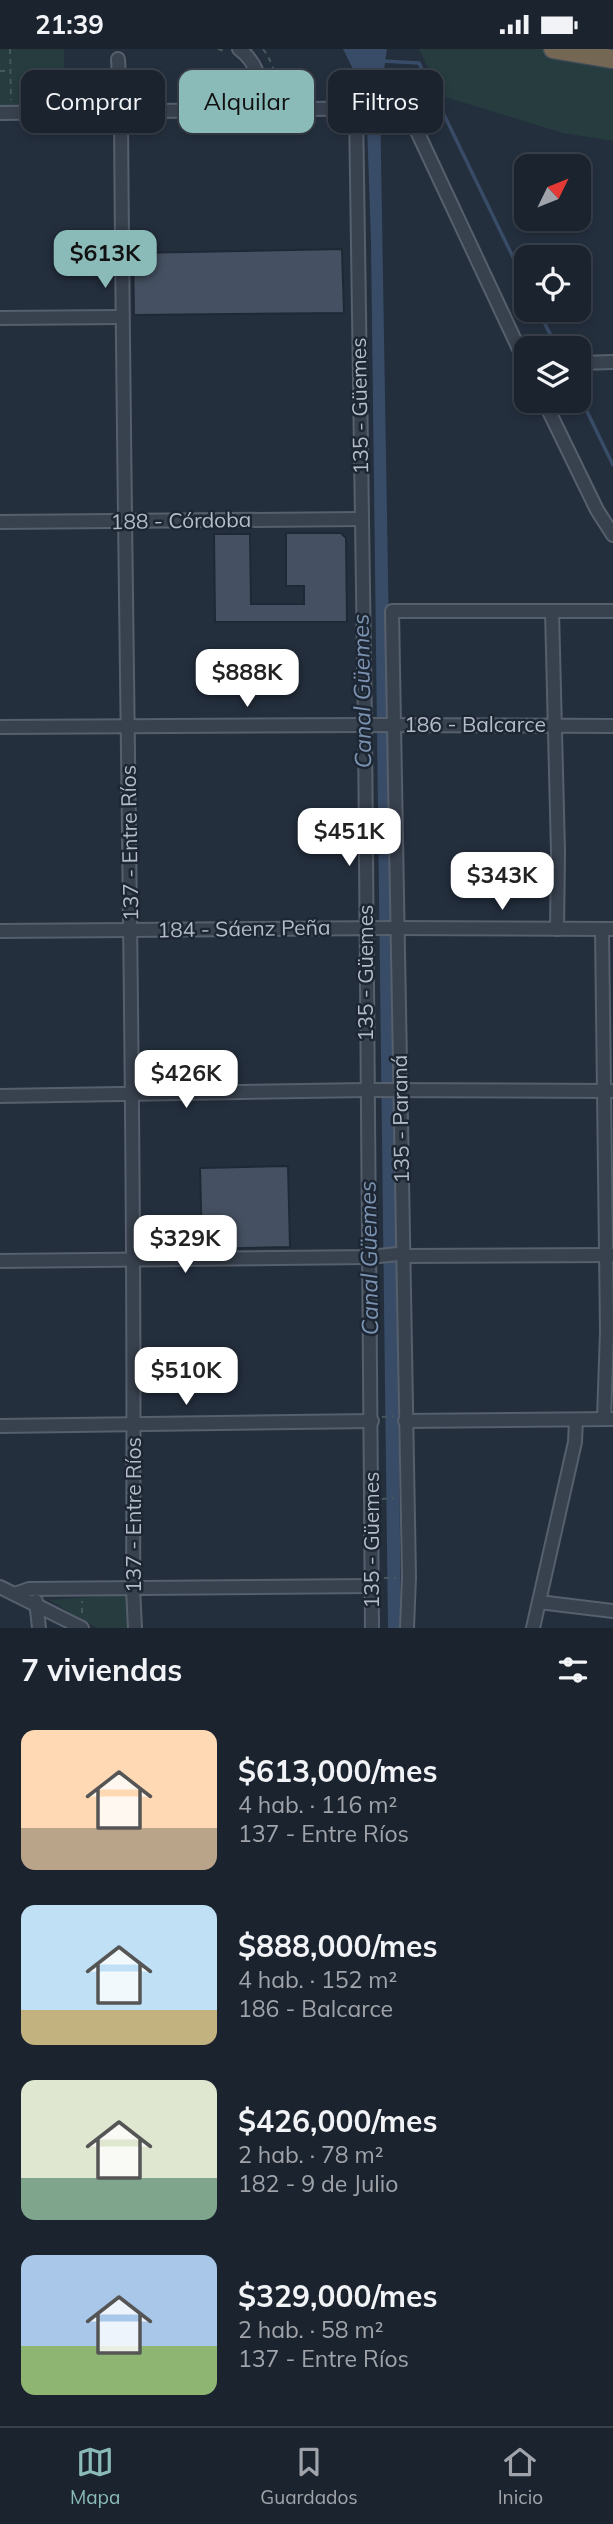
<!DOCTYPE html>
<html lang="es">
<head>
<meta charset="utf-8">
<style>
  body { margin:0; font-family:Mulish,sans-serif; background:#242b36; color:#f1f3f6; height:100vh; display:flex; flex-direction:column; font-size:26px; white-space:nowrap }
  * { box-sizing:border-box; margin:0 }
  p { font-size:23px; color:#a0a4aa }
  .icon { flex:none; width:38px; height:38px; fill:none; stroke:currentColor; stroke-width:2; stroke-linecap:round; stroke-linejoin:round }
  .map { position:relative; height:1579px; overflow:hidden }
  .side { display:flex; flex-direction:column; background:#1b232e; flex:1 }
  .side>* { flex:none }
  .hud { position:absolute; left:21px; top:21px; width:572px; height:63px; display:flex; gap:14px }
  .needle { width:46px; rotate:47deg }
  .fabs { position:absolute; left:514px; top:105px; display:grid; gap:14px }
  .fabs a { display:grid; place-items:center; width:77px; height:77px; border-radius:14px; background:#1b232e; box-shadow:0 4px 10px #0003,0 0 0 2px #39404a; font-size:35px }
  .price { position:absolute; translate:-50% -60px; padding:0 16px; border-radius:14px; background:#fff; color:#222; font-size:23px; line-height:46px; filter:drop-shadow(0 2px 4px #0008) }
  .price::after { content:''; position:absolute; left:50%; top:42px; width:21px; height:16px; margin-left:-10px; background:inherit; clip-path:polygon(0 0,100% 0,50% 100%) }
  .price.selected { background:#8bbbb9; color:#111 }
  ul { padding:0; list-style:none }
  li { display:flex; align-items:center; gap:21px; height:175px; padding:0 21px }
  li span { display:grid; place-items:center; flex:none; width:196px; height:140px; border-radius:14px; color:#555 }
  li>.icon { margin-inline-start:auto }
  span .icon { width:84px; height:84px; fill:#fffc; stroke-width:1 }
  li b { font-size:30px }
  h2 { display:flex; justify-content:space-between; align-items:center; height:84px; padding:0 21px; font-size:30px }
  .tag { padding:0 24px; border-radius:14px; background:#1b232e; box-shadow:0 4px 10px #0003,0 0 0 2px #39404a; font-size:24px; line-height:63px }
  .tag.selected { background:#8bbbb9; color:#111 }
  .status { display:flex; justify-content:space-between; align-items:center; height:49px; padding:0 35px; background:#1b232e; direction:ltr }
  .status svg { height:19px; fill:currentColor }
  .tab-bar { display:flex; justify-content:space-around; align-items:center; height:98px; border-top:2px solid #39404a; background:#1b232e; font-size:19px; color:#a0a4aa }
  .tab-bar a { display:grid; justify-items:center; gap:4px }
  .tab-bar .selected { color:#8bbbb9 }
  .map>svg:first-child { display:block }
  .green { fill:#263c3f }
  .water { fill:#394c67 }
  .lines { fill:none; stroke-linecap:round; stroke-linejoin:round }
  .stream { stroke:#394c67; stroke-width:3.5 }
  .building { fill:#455162; stroke:#1f2835; stroke-width:2 }
  .minor-casing { stroke:#565f6c; stroke-width:16 }
  .highway-casing { stroke:#434c59; stroke-width:21 }
  .path { stroke:#44595c; stroke-width:2; stroke-dasharray:5 5; stroke-linecap:butt }
  .minor { stroke:#38414e; stroke-width:12 }
  .highway { stroke:#746855; stroke-width:18 }
  .labels { text-anchor:middle; stroke-width:5; stroke-linejoin:round; paint-order:stroke }
  .street-label { font-size:21px; fill:#b4bcc9; stroke:#1d2633 }
  .water-label { font-size:23px; font-style:italic; fill:#7c92b1; stroke:#1d2633 }
</style>
</head>
<body>
<div class="status"><b>21:39</b><svg viewBox="0 0 49 12"><path d="M0 12V9h3v3zM5 12V6h3v6zM10 12V3h3v9zM15 12V0h3v12zM26 1h20v11H26zM47 4h2v5h-2z"/></svg></div>
<div class="map">
<svg width="613" height="1579" viewBox="0 0 613 1579">
  <rect width="100%" height="100%" fill="#242f3e"/>
  <!-- green -->
  <g class="green">
    <rect x="0" y="0" width="64" height="58"/>
    <path d="M419 0H613V92L563 84 442 47Z"/>
    <path d="M128 1545 129 1579H97L49 1551Z"/>
  </g>
  <!-- water -->
  <path class="water" d="M343 0H387L380 48 391 707 401 1579H388L371 192 366 46Z"/>
  <g class="lines">
    <!-- stream -->
    <g class="stream">
      <path d="M382 12 419 14 527 237"/>
      <path d="M538 261 557 299"/>
      <path d="M579 346 613 416"/>
    </g>
  </g>
  <!-- building -->
  <g class="building">
    <path d="M342 200 344 264 134 266 133 204Z"/>
    <path d="M286 484H341L346 489 347 573H215L214 485H250L251 555H304V537H286Z"/>
    <path d="M288 1117 290 1198 202 1200 200 1119Z"/>
  </g>
  <g class="lines">
    <!-- minor casing -->
    <g class="minor-casing">
      <g id="minor">
        <path d="M239 0C259 14 262 38 266 61"/>
        <path d="M118 10 121 64C124 556 136 1048 133 1540L135 1579"/>
        <path d="M356 59 365 676 372 1579"/>
        <path d="M0 64 385 59 403 66 416 80 527 317"/>
        <path d="M0 269 122 268"/>
        <path d="M579 314 613 313"/>
        <path d="M544 352 597 461 613 486"/>
        <path d="M0 473 361 470"/>
        <path d="M552 562 558 803 557 880"/>
        <path d="M0 678 365 676 613 677"/>
        <path d="M602 880 607 1282 604 1370"/>
        <path d="M0 882 391 879 613 880"/>
        <path d="M0 1047 367 1041 613 1042"/>
        <path d="M0 1212 369 1208 398 1205 404 1207 613 1206"/>
        <path d="M405 1372 613 1370"/>
        <path d="M0 1377 372 1372"/>
        <path d="M0 1538 82 1579"/>
        <path d="M15 1545 29 1540 371 1537"/>
        <path d="M36 1552 39 1579"/>
        <path d="M539 1553 613 1562"/>
        <path d="M407 1579 409 1528 392 562H613"/>
        <path d="M533 1579 575 1393 576 1371"/>
      </g>
    </g>
    <!-- highway casing -->
    <g class="highway-casing">
      <path id="highway" d="M553 0 613 10"/>
    </g>
    <!-- path -->
    <g class="path">
      <path d="M10 0 11 51"/>
      <path d="M218 0 227 3"/>
      <path d="M263 0C274 15 277 30 279 48"/>
      <path d="M0 22H10"/>
      <path d="M382 1368 394 1367"/>
      <path d="M382 1450 394 1449"/>
      <path d="M384 1529H396"/>
      <path d="M82 1564V1552"/>
    </g>
    <!-- minor -->
    <use href="#minor" class="minor"/>
    <!-- highway -->
    <use href="#highway" class="highway"/>
  </g>
  <g class="labels">
    <!-- street labels -->
    <g class="street-label">
      <text transform="translate(360 357) rotate(-91)" y="7">135 - Güemes</text>
      <text transform="translate(181 472) rotate(-1)" y="7">188 - Córdoba</text>
      <text x="475" y="683">186 - Balcarce</text>
      <text transform="translate(130 794) rotate(-91)" y="7">137 - Entre Ríos</text>
      <text transform="translate(244 880) rotate(-1)" y="7">184 - Sáenz Peña</text>
      <text transform="translate(366 924) rotate(-90)" y="7">135 - Güemes</text>
      <text transform="translate(401 1070) rotate(-91)" y="7">135 - Paraná</text>
      <text transform="translate(134 1466) rotate(-90)" y="7">137 - Entre Ríos</text>
      <text transform="translate(372 1491) rotate(-90)" y="7">135 - Güemes</text>
    </g>
    <!-- water labels -->
    <g class="water-label">
      <text transform="translate(362 642) rotate(-91)" y="8">Canal Güemes</text>
      <text transform="translate(369 1209) rotate(-91)" y="8">Canal Güemes</text>
    </g>
  </g>
</svg>
<div class="fabs">
<a><svg class="needle" viewBox="-14 -14 28 28"><path d="M0-13l5 13h-10z" fill="#e53935"/><path d="M0 13l5-13h-10z" fill="#a0a4aa"/></svg></a>
<a><svg class="icon" aria-label="locate" viewBox="0 0 24 24"><circle cx="12" cy="12" r="6"/><path d="M12 2v4M12 18v4M2 12h4M18 12h4"/></svg></a>
<a><svg class="icon" aria-label="layers" viewBox="0 0 24 24"><path d="M12 4l9 5-9 5-9-5zM3 14l9 5 9-5"/></svg></a>
</div>
<b class="price selected" style="left:105px;top:241px">$613K</b>
<b class="price" style="left:247px;top:660px">$888K</b>
<b class="price" style="left:349px;top:819px">$451K</b>
<b class="price" style="left:502px;top:863px">$343K</b>
<b class="price" style="left:186px;top:1061px">$426K</b>
<b class="price" style="left:185px;top:1226px">$329K</b>
<b class="price" style="left:186px;top:1358px">$510K</b>
<div class="hud">
<a class="tag">Comprar</a>
<a class="tag selected">Alquilar</a>
<a class="tag">Filtros</a>
</div>
</div>
<section class="side">
<h2>7 viviendas<svg class="icon" aria-label="filters" viewBox="0 0 24 24"><path d="M4 7h16M4 17h16"/><circle cx="9" cy="7" r="2"/><circle cx="15" cy="17" r="2"/></svg></h2>
<ul>
<li><span style="background:linear-gradient(#ffd9b3 70%,#b9a48a 0)"><svg class="icon" aria-label="home" viewBox="0 0 24 24"><path d="M3 11l9-7 9 7M6 9v11h12V9"/></svg></span><div><b>$613,000/mes</b><p>4 hab. · 116 m²</p><p>137 - Entre Ríos</p></div></li>
<li><span style="background:linear-gradient(#bfe0f5 75%,#c2b280 0)"><svg class="icon" aria-label="home" viewBox="0 0 24 24"><path d="M3 11l9-7 9 7M6 9v11h12V9"/></svg></span><div><b>$888,000/mes</b><p>4 hab. · 152 m²</p><p>186 - Balcarce</p></div></li>
<li><span style="background:linear-gradient(#dfe7d0 70%,#7fa58c 0)"><svg class="icon" aria-label="home" viewBox="0 0 24 24"><path d="M3 11l9-7 9 7M6 9v11h12V9"/></svg></span><div><b>$426,000/mes</b><p>2 hab. · 78 m²</p><p>182 - 9 de Julio</p></div></li>
<li><span style="background:linear-gradient(#a9c7e8 65%,#8fb573 0)"><svg class="icon" aria-label="home" viewBox="0 0 24 24"><path d="M3 11l9-7 9 7M6 9v11h12V9"/></svg></span><div><b>$329,000/mes</b><p>2 hab. · 58 m²</p><p>137 - Entre Ríos</p></div></li>
</ul>
</section>
<nav class="tab-bar">
<a class="selected"><svg class="icon" aria-label="map" viewBox="0 0 24 24"><path d="M3 6l6-2 6 2 6-2v14l-6 2-6-2-6 2zM9 4v14M15 6v14"/></svg>Mapa</a>
<a><svg class="icon" aria-label="saved" viewBox="0 0 24 24"><path d="M7 4h10v16l-5-4-5 4z"/></svg>Guardados</a>
<a><svg class="icon" aria-label="home" viewBox="0 0 24 24"><path d="M3 11l9-7 9 7M6 9v11h12V9"/></svg>Inicio</a>
</nav>
</body>
</html>
